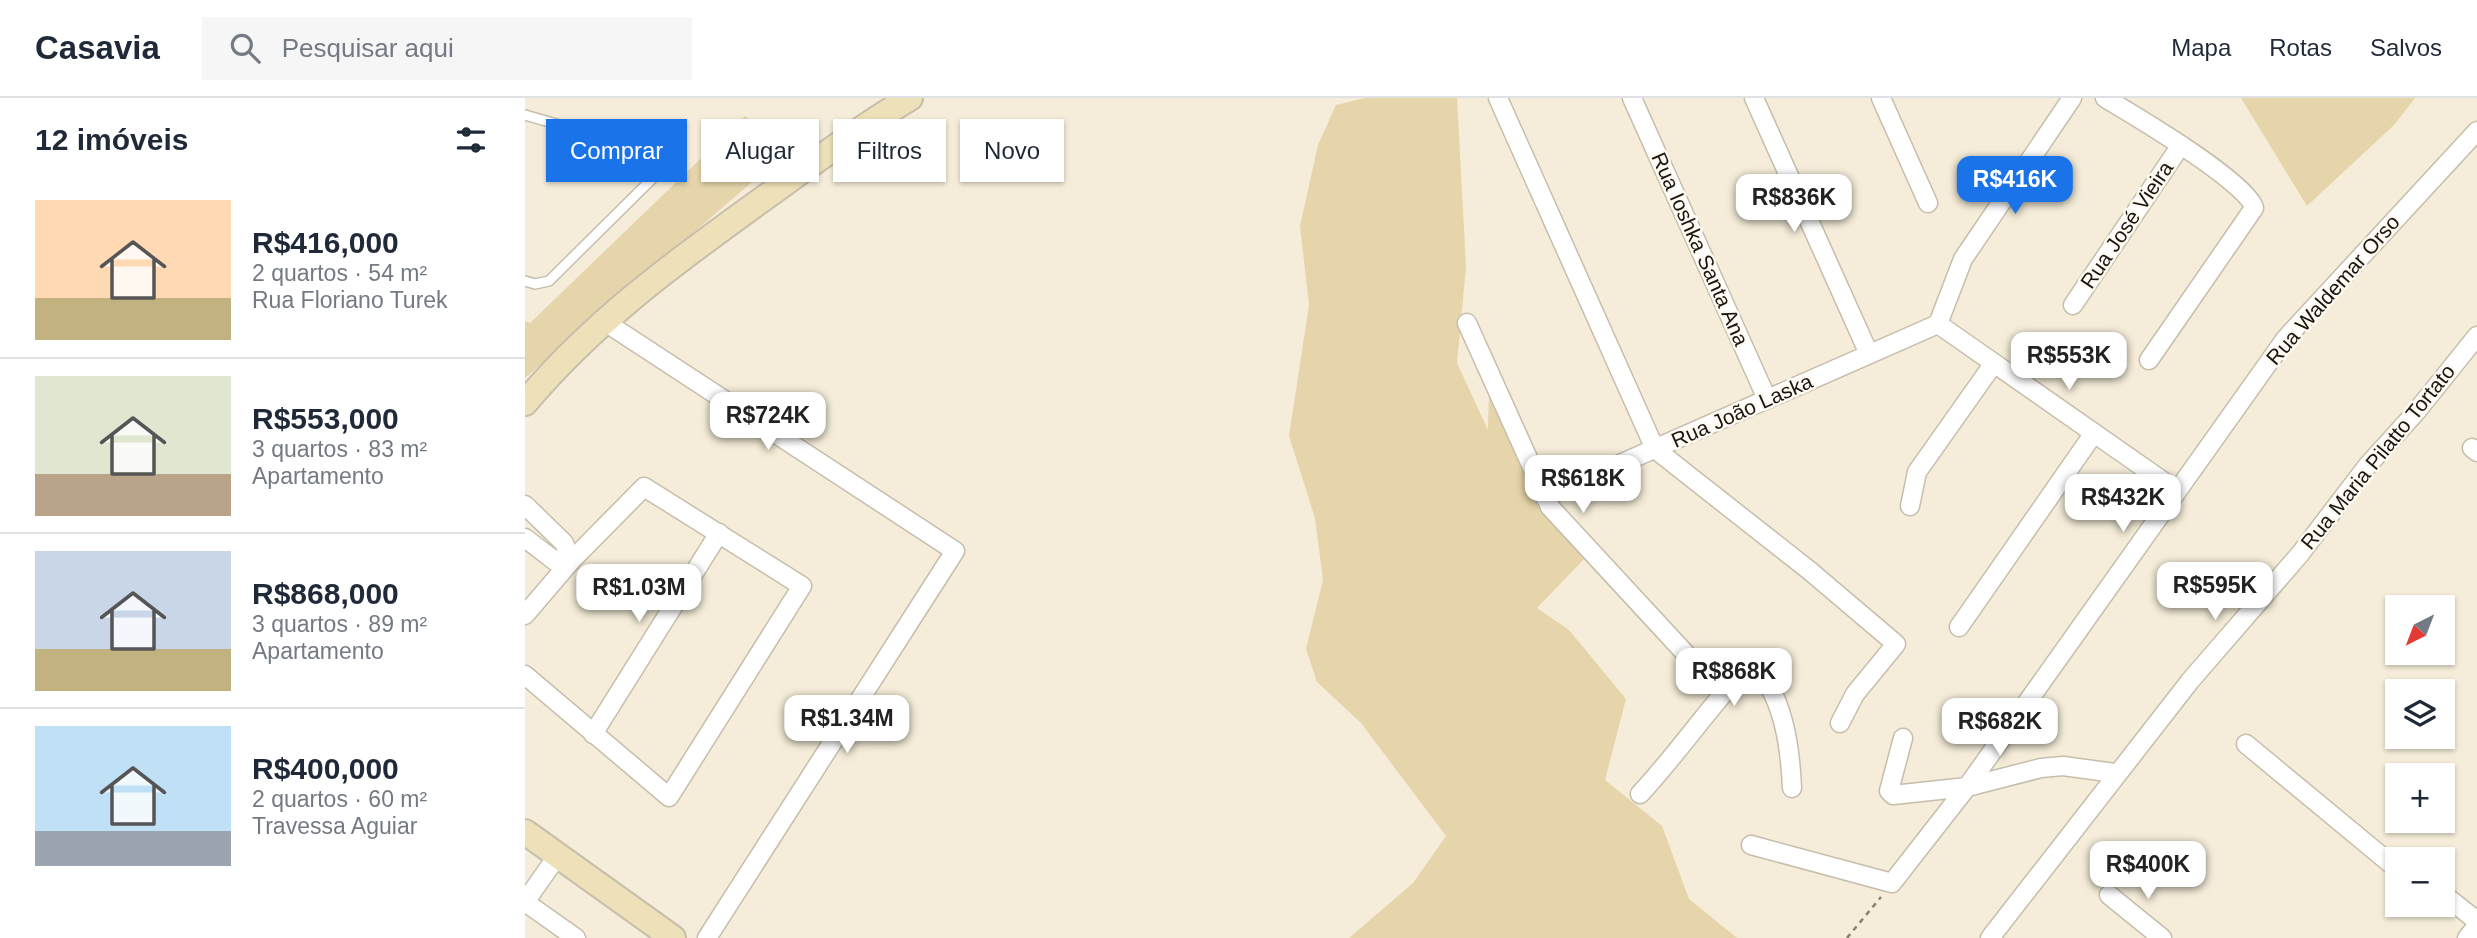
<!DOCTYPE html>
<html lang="pt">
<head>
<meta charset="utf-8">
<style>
  body { margin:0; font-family:Arial,sans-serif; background:#f6f6f7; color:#1f2937; height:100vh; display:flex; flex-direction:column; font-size:26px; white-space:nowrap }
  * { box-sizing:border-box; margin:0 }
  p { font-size:23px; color:#747a83 }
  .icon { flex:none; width:38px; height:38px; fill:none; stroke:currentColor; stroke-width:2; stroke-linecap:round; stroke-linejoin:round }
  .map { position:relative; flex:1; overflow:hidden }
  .side { display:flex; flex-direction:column; background:#fff; width:525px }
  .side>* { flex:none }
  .top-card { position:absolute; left:21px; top:21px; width:665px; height:63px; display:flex; gap:14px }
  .needle { width:46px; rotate:222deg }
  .tools { position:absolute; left:1860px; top:497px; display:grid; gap:14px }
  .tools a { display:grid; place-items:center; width:70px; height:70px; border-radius:0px; background:#fff; box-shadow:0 2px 5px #0004; font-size:35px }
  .price { position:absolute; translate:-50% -60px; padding:0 16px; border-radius:14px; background:#fff; color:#222; font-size:23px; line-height:46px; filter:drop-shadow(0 2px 4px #0008) }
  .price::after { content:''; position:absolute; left:50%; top:42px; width:21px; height:16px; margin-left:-10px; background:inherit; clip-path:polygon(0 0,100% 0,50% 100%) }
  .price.current { background:#1a73e8; color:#fff }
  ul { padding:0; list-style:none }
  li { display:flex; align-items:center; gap:21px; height:175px; padding:0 35px }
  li+li { border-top:2px solid #e0e1e3 }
  li span { display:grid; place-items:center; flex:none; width:196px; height:140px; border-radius:0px; color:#555 }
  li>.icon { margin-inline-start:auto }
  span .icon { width:84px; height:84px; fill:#fffc; stroke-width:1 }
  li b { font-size:30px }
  h2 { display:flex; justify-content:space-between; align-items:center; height:84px; padding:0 35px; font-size:30px }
  .pill { padding:0 24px; border-radius:0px; background:#fff; box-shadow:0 2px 5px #0004; font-size:24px; line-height:63px }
  .pill.current { background:#1a73e8; color:#fff }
  header { display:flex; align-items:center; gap:42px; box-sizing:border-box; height:98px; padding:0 35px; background:#fff; border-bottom:2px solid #e0e1e3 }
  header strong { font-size:33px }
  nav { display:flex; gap:38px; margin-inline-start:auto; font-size:24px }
  .search { width:490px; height:63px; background:#f6f6f7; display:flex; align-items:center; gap:18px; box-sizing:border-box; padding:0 24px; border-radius:0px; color:#747a83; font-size:26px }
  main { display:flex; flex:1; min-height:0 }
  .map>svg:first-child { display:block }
  .green { fill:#e6d5aa }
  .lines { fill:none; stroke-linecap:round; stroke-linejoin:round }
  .lane-casing { stroke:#c6beab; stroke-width:12 }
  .street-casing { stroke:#c6beab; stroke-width:21 }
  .secondary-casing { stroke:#c6beab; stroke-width:28 }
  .path { stroke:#858072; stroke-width:2.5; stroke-dasharray:5 5; stroke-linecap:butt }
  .lane { stroke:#fff; stroke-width:9 }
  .street { stroke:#fff; stroke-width:18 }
  .secondary { stroke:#eee1b9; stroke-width:24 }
  .labels { text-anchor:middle; stroke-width:5; stroke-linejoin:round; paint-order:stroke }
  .street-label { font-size:21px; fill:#19160f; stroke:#fefaf2 }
</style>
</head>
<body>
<header>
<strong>Casavia</strong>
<div class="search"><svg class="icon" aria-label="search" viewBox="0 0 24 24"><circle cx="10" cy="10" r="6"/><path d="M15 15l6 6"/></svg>Pesquisar aqui</div>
<nav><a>Mapa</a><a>Rotas</a><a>Salvos</a></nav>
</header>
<main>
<section class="side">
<h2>12 imóveis<svg class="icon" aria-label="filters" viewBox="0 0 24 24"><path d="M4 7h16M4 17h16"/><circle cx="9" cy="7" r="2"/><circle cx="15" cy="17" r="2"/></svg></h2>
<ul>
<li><span style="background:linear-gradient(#ffd9b3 70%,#c2b280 0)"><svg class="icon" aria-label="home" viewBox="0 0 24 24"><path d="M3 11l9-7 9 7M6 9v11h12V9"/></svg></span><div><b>R$416,000</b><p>2 quartos · 54 m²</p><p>Rua Floriano Turek</p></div></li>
<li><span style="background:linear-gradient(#dfe7d0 70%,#b9a48a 0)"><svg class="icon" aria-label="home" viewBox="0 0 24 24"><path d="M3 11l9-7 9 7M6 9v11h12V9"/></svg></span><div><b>R$553,000</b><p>3 quartos · 83 m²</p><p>Apartamento</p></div></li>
<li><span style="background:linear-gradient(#c9d6e8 70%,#c2b280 0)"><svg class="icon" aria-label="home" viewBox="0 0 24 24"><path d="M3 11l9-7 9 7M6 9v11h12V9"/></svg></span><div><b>R$868,000</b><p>3 quartos · 89 m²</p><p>Apartamento</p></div></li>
<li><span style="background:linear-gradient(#bfe0f5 75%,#9aa5b1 0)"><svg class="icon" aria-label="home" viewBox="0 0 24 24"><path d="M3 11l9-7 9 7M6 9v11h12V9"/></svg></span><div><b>R$400,000</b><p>2 quartos · 60 m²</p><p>Travessa Aguiar</p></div></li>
</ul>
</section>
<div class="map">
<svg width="1952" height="840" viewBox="0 0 1952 840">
  <rect width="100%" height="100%" fill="#f5edd9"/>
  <!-- green -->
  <g class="green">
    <path d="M840 0H932L941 169 932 265 963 332 964 295 1013 409 1059 461 1012 510 1044 532 1101 601 1080 682 1137 728 1164 801 1212 840H824L888 785 921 738 836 625 792 584 781 551 798 482 790 420 764 338 784 207 775 128 793 47 811 7Z"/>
    <path d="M1716 0H1890L1869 27 1782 108Z"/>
    <path d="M220 18 262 54 0 280V223L5 225Z"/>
  </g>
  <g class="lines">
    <!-- lane casing -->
    <g class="lane-casing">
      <path id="lane" d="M0 17 133 55 141 67 24 183 10 186 0 183"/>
    </g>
    <!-- street casing -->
    <g class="street-casing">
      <g id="street">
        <path d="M973 0 1130 351 1285 473 1371 546 1330 596 1315 625"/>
        <path d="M1107 0 1242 301"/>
        <path d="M1229 0 1344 256"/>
        <path d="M1356 0 1403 105"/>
        <path d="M1580 0C1607 16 1724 85 1729 110L1624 262"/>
        <path d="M1548 207 1656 47"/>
        <path d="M77 222 430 453 182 840"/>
        <path d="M942 225 1025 409 1196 594"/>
        <path d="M1413 226 1652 393"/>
        <path d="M1413 226 1438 161 1547 0"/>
        <path d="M1947 350 1952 354"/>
        <path d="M1020 399 1413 226"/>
        <path d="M0 407 39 445 46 463H30L0 440"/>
        <path d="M1385 408 1392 374 1469 265"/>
        <path d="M0 517 46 463 119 389 277 488 144 699 0 577"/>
        <path d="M1434 529 1569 335"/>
        <path d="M68 636 194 435"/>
        <path d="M1378 640 1364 693 1368 697 1442 689 1516 670 1538 668 1590 675"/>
        <path d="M1721 646 1872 771"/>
        <path d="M1115 696C1155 653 1187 605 1227 563 1258 598 1265 645 1267 690"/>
        <path d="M1226 747 1367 785 1442 689 1761 240 1952 33"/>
        <path d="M1918 796 1952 823"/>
        <path d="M1584 797 1637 840"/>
        <path d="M0 804 51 840"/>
        <path d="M0 804 33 757"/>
        <path d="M1465 840 1665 583 1775 456 1843 367 1891 314 1952 238"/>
        <path d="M1942 840 1952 828"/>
      </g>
    </g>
    <!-- secondary casing -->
    <g class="secondary-casing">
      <g id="secondary">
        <path d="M0 305C68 224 149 165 235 103 284 68 333 31 385 0"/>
        <path d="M0 734 148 840"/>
      </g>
    </g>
    <!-- path -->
    <path class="path" d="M1322 840 1356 799"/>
    <!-- lane -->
    <use href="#lane" class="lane"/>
    <!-- street -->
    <use href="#street" class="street"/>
    <!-- secondary -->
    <use href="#secondary" class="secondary"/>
  </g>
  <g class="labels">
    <!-- street labels -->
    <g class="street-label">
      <text transform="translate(1602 127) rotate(-56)" y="7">Rua José Vieira</text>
      <text transform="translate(1175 151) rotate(66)" y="7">Rua Ioshka Santa Ana</text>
      <text transform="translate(1808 192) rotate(-49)" y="7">Rua Waldemar Orso</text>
      <text transform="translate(1217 313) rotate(-24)" y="7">Rua João Laska</text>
      <text transform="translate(1853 359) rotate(-51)" y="7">Rua Maria Pilatto Tortato</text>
    </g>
  </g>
</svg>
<div class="tools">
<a><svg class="needle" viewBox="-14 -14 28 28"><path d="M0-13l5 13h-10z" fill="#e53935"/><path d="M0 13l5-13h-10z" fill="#747a83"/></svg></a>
<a><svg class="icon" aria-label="layers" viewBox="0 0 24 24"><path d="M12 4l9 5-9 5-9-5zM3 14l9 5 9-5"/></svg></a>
<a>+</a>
<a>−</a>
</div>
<b class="price current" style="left:1490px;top:118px">R$416K</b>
<b class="price" style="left:1269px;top:136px">R$836K</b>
<b class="price" style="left:1544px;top:294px">R$553K</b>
<b class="price" style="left:243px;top:354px">R$724K</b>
<b class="price" style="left:1058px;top:417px">R$618K</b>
<b class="price" style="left:1598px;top:436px">R$432K</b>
<b class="price" style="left:1690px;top:524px">R$595K</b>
<b class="price" style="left:114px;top:526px">R$1.03M</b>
<b class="price" style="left:1209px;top:610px">R$868K</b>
<b class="price" style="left:322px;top:657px">R$1.34M</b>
<b class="price" style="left:1475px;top:660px">R$682K</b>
<b class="price" style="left:1623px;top:803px">R$400K</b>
<div class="top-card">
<a class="pill current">Comprar</a>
<a class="pill">Alugar</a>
<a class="pill">Filtros</a>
<a class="pill">Novo</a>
</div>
</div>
</main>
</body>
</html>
